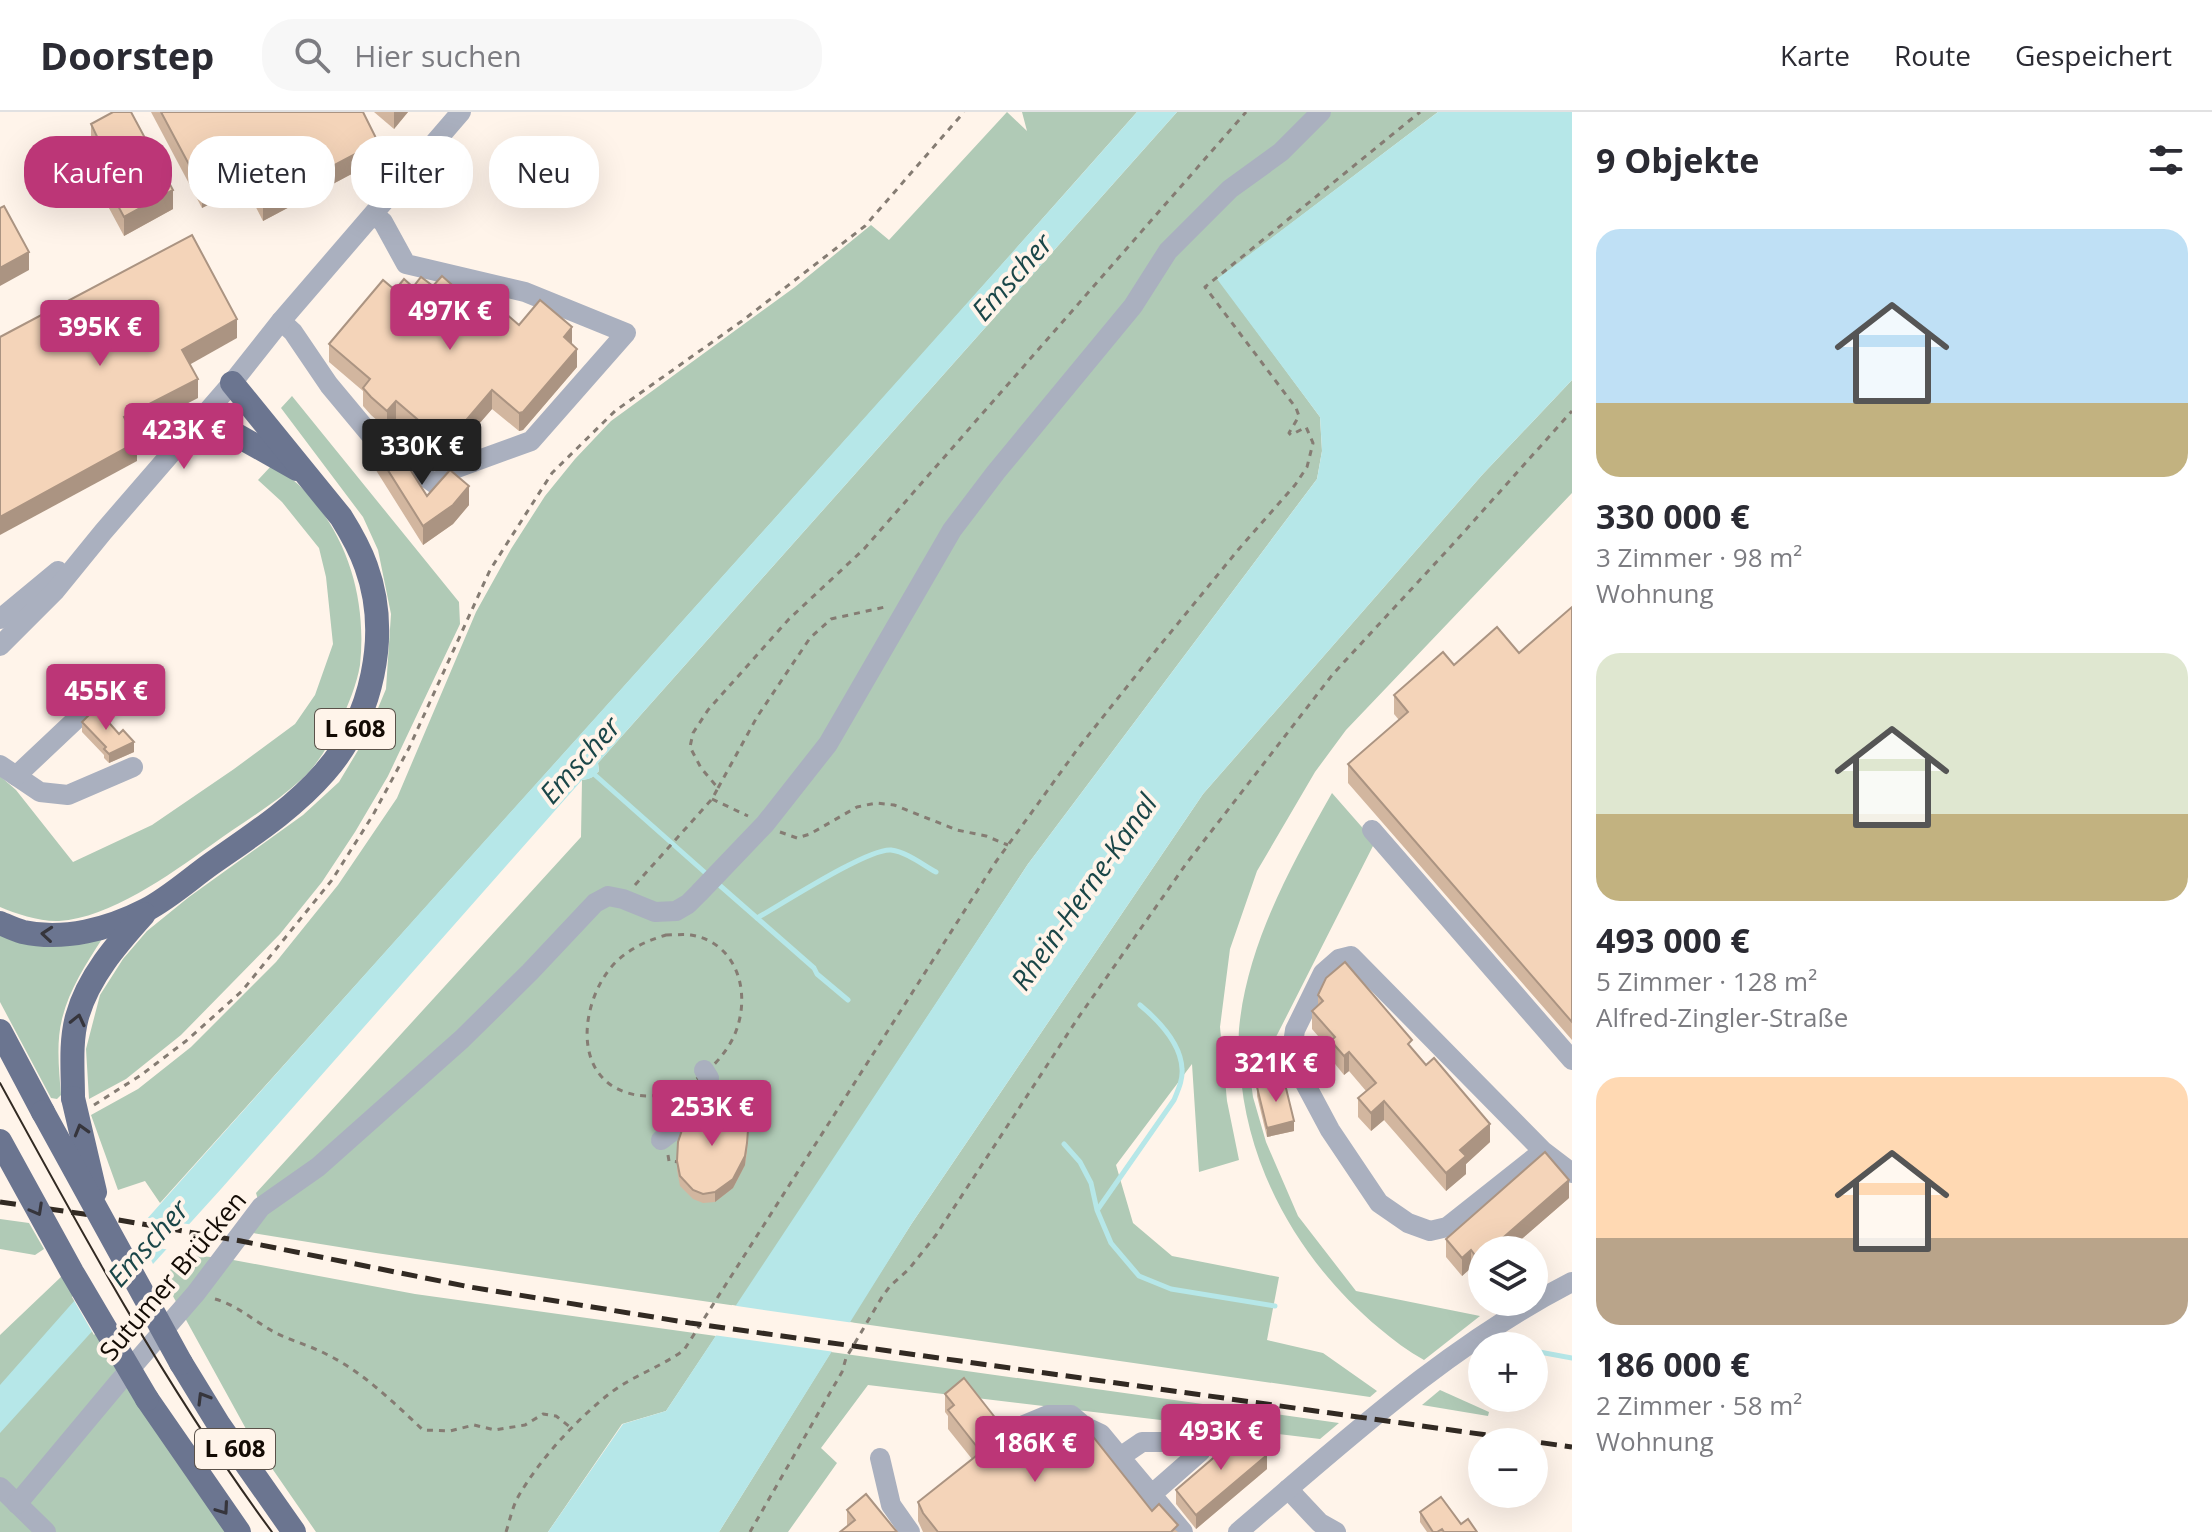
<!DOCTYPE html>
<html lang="de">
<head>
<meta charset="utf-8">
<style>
  body { margin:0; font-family:"Open Sans",sans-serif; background:#f7f7f7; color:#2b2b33; height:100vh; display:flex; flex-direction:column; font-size:30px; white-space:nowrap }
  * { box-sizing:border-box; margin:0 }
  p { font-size:26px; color:#7c7c81 }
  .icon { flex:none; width:44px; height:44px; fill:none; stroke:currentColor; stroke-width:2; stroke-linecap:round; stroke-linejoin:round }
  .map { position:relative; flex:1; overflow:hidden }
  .drawer { display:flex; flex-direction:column; background:#fff; width:640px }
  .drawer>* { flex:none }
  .banner { position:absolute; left:24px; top:24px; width:760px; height:72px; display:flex; gap:16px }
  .controls { position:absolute; left:1468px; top:1124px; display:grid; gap:16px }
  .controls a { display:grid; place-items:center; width:80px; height:80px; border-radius:50%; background:#fff; box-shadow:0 8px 32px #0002; font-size:40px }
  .price { position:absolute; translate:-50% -68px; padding:0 18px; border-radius:8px; background:#bc3677; color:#fff; font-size:26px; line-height:52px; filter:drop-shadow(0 2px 4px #0008) }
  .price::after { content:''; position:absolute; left:50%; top:48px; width:24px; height:18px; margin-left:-12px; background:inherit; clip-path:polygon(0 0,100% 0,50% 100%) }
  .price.active { background:#222; color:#fff }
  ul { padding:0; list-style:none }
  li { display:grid; align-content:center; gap:16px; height:424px; padding:0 24px }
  li span { display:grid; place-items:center; height:248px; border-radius:24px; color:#555 }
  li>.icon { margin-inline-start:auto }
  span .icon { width:144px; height:144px; fill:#fffc; stroke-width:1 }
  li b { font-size:34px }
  h2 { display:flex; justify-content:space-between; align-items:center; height:96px; padding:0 24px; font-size:34px }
  .tag { padding:0 28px; border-radius:32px; background:#fff; box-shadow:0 8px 32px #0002; font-size:28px; line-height:72px }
  .tag.active { background:#bc3677; color:#fff }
  header { display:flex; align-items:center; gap:48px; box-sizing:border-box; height:112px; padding:0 40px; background:#fff; border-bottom:2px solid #e1e1e2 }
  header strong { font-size:38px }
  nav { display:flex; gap:44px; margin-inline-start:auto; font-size:28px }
  .search { width:560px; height:72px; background:#f7f7f7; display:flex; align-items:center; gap:20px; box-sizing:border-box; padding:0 28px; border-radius:32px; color:#7c7c81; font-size:30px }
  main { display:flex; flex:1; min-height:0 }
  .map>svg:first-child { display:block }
  .green { fill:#b0cab6 }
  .water { fill:#b6e7e8 }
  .pier { fill:#fff4ea }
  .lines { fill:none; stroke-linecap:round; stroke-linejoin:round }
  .stream { stroke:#b6e7e8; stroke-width:5 }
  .path { stroke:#857c73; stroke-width:3; stroke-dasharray:6 6; stroke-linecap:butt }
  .minor { stroke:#aab0bf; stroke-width:20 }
  .major { stroke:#6b7590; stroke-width:24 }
  .tram { stroke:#322a23; stroke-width:2 }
  .rail { stroke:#322a23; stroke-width:5; stroke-dasharray:16 8; stroke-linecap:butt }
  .major-bridge { stroke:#6b7590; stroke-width:24 }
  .wall { fill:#d2b69f }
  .shaded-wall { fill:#ab9482 }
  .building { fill:#f4d4b9; stroke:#ab9482; stroke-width:2 }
  .oneway { stroke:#36353c }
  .labels { text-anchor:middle; stroke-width:8; stroke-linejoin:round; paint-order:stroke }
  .shield { fill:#fff4ea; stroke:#5a5149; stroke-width:2 }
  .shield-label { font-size:24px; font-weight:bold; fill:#130b04 }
  .street-label { font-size:26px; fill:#130b04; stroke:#fff4ea }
  .water-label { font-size:28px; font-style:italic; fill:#1a4648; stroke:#fff4ea }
</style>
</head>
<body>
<header>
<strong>Doorstep</strong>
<div class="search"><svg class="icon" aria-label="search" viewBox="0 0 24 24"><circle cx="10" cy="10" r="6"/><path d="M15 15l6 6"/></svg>Hier suchen</div>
<nav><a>Karte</a><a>Route</a><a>Gespeichert</a></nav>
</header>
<main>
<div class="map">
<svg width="1572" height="1420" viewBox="0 0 1572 1420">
  <rect width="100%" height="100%" fill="#fff4ea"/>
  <!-- green -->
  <g class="green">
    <path d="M1007 0 1027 19 1022 0H1137L927 237 160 1091 145 1069 118 1078 91 1003 138 977 191 935 276 850 338 773 397 686 476 500 511 437 545 384 575 347 611 309 795 175 871 113 889 128Z"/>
    <path d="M1177 0H1438L1218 167 1320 305 1322 339 1317 367 1028 752 737 1194 376 1141 247 1120 262 1101 256 1081 581 725 582 668C590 667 593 665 599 659L598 651Z"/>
    <path d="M1572 268V381L1346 618 1315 660 1257 759 1230 837 1220 915 1227 989 1239 1048 1199 1060 1192 952 1116 1053 1133 1111 1172 1144 1279 1165 1267 1228 1323 1241 1377 1279 1370 1285 849 1210 912 1111 1203 682 1482 363Z"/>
    <path d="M292 284 459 490 460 512 388 664 355 720 322 770 280 822 181 923 126 967 89 987 86 937 100 883 123 847 147 819 189 785 303 703 339 670 366 625 386 577 391 502 378 438 363 405 281 296Z"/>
    <path d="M272 353C282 360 293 367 301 375 348 422 367 488 360 553 357 572 348 593 340 611 330 630 319 651 303 666 275 692 240 712 210 734 169 763 110 806 59 809 41 810 16 802 0 795V664L16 678 73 750 152 713 234 657 295 612 315 583 333 532 326 465 319 436 282 390 258 368Z"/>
    <path d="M1332 681 1375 730 1277 923 1250 963 1253 985 1266 1030 1298 1104 1356 1179 1480 1204 1424 1248C1408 1239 1393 1228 1379 1216 1301 1151 1246 1057 1240 954 1240 942 1238 929 1239 917 1247 832 1291 754 1332 681Z"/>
    <path d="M0 824 102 827C86 852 69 878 62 907 56 931 59 958 61 983L57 987 51 986 0 890Z"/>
    <path d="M0 1107 29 1111 44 1137 35 1143 0 1137Z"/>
    <path d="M184 1142 228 1147 415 1182 716 1224 666 1299 622 1312 548 1420H316L251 1326 163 1166Z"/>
    <path d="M62 1164C113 1252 166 1338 226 1420H0V1223Z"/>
    <path d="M831 1240 1339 1311 1320 1327 868 1273 821 1336 837 1351 788 1420H719Z"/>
    <path d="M1440 1278 1489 1300 1488 1304 1422 1293Z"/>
  </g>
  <!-- water -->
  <g class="water">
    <path d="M1137 0H1177L598 651 599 659C593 666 590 667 582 668L221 1077 0 1321V1273C376 846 760 426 1137 0Z"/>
    <path d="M1438 0H1572V268L1482 363 1203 682 912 1111 719 1420H548L623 1312 666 1299 1028 752 1317 367 1322 339 1320 305 1217 167Z"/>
  </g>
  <!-- pier -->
  <g class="pier">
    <path d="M142 1105 194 1113 171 1138 144 1134 155 1156 94 1223 72 1185Z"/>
    <path d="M732 1193 737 1194 854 1211 835 1240 713 1223Z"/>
  </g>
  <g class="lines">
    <!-- stream -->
    <g class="stream">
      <path d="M595 663 710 765"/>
      <path d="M717 771 814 856 817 862 848 888"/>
      <path d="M757 806C782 792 868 736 891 738 907 740 923 753 936 760"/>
      <path d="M1064 1032 1080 1050 1091 1071 1097 1098 1111 1131 1139 1164 1171 1177 1275 1194"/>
      <path d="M1098 1097 1174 988C1178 978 1183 968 1182 957 1181 931 1158 908 1140 893"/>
      <path d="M1534 1239 1572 1246"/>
    </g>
    <!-- path -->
    <g class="path">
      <path d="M718 676 757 605 810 526 831 507 885 495"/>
      <path d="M712 687 748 704"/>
      <path d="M780 720 797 726 810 722 857 695 876 691 894 693 957 718 986 724 1008 733"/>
      <path d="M635 773 712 687 718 676 701 656 690 635 693 621 708 598 789 507 864 437 1246 0"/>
      <path d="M666 823C674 823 683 822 691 823 739 831 752 884 734 924 717 961 669 994 628 981 571 964 581 889 613 853 628 837 646 829 666 823Z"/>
      <path d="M94 993 141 963 186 929 242 879 332 768 373 703 409 636 490 458 552 361 615 299 742 209 865 114 964 0"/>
      <path d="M668 1043 669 1049 679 1050"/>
      <path d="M215 1187C237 1193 254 1209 274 1220 291 1229 309 1233 326 1242 363 1260 393 1290 423 1318L450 1319 474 1313 495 1318 525 1313 543 1302 556 1304 570 1315"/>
      <path d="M506 1420C510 1408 512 1396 518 1385 539 1348 576 1308 609 1282 632 1264 661 1255 684 1238L995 751 1079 635 1157 537 1238 438 1295 373 1307 355 1313 331 1306 315 1291 323 1289 321 1299 304 1296 296 1205 175 1420 0"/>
      <path d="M750 1420 842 1260 846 1246 882 1185 890 1174 909 1157 936 1123 1078 906 1186 752 1333 562 1454 431 1572 299"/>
    </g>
    <!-- minor -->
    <g class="minor">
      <path d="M281 209 293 220 329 273 374 327 435 372 454 357 531 329 626 221 525 180 406 152 383 110 373 103"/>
      <path d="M0 507 58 459"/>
      <path d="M0 534 55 479 103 420 232 271 281 209 461 0"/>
      <path d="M0 653 40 680 68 683 133 655"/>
      <path d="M16 664 86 598"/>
      <path d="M1372 718 1572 948"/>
      <path d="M661 1028C682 1012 707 994 709 966L704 958"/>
      <path d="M1543 1039 1447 1115 1430 1119 1408 1111 1379 1091 1330 1018 1291 945 1295 918 1323 861 1339 847 1351 844 1543 1039 1572 1061"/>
      <path d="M1024 1313 1048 1303H1071L1084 1314 1101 1322 1120 1345"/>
      <path d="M880 1346 891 1393 910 1420"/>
      <path d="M0 1375 46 1420"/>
      <path d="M1288 1377 1320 1411 1336 1420"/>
      <path d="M1151 1383 1200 1340 1192 1330H1142L1120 1345 1183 1420"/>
      <path d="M17 1392 118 1271 196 1181 261 1095 318 1055 462 927 530 860 595 791 608 784 623 787 655 800 676 799 688 792 699 781 765 712 828 632 952 418 996 360 1133 194 1168 139 1230 77 1281 40 1321 0"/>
      <path d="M1238 1420C1344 1330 1447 1234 1572 1170"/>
    </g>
    <!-- major -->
    <g class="major">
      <path d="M200 306 233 321 297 357"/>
      <path d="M0 811C7 814 15 818 23 820 64 829 109 817 146 798 169 786 190 767 211 752 251 724 293 697 325 660 372 606 391 523 366 454 360 437 351 421 341 405L232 271"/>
      <path d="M0 919 43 1000"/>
      <path d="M73 986C73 959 70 931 77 905 88 865 117 832 144 802"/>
      <path d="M181 1251 219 1313 294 1420"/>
      <path d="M147 1287 239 1420"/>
    </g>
    <!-- tram -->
    <path class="tram" d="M0 971C84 1125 168 1279 272 1420"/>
    <!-- rail -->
    <path class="rail" d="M0 1090 84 1102 241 1129 470 1175 690 1211 1572 1335"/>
    <!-- major-bridge -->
    <g class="major-bridge">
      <path d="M73 986 95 1080"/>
      <path d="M43 1000 181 1251"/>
      <path d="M0 1029 72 1160 147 1287"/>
    </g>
  </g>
  <!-- wall -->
  <g class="wall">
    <path d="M151 0H363L378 48 263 109 245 74 202 96Z"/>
    <path d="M374 0H408L394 17Z"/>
    <path d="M91 12 173 97 124 124 103 85V66L107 64 91 30Z"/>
    <path d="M413 175 467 186 519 213 572 232 577 255 523 318 519 319 492 297 451 344 444 348 396 307 387 317 371 303 363 294V279L329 250V232L395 178Z"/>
    <path d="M374 336 427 384 469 393 453 412 423 433 374 355Z"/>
    <path d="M1572 495V928L1348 671V652L1399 608 1394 602V583L1454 553 1519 541Z"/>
    <path d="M82 610 134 640 109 651 104 646V643L82 620Z"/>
    <path d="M1318 883 1412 937 1490 1030 1466 1052V1062L1446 1079 1384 1008 1371 1019 1358 1005V986L1366 979 1349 959 1344 963 1331 947V939L1312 917V899L1318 894Z"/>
    <path d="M1257 975 1294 1019 1267 1025 1257 984Z"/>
    <path d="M748 1018 747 1040 745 1053 733 1076 715 1090 703 1091 693 1087 680 1074 677 1058 678 1030Z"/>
    <path d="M1569 1086 1509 1138H1482V1162L1478 1165 1471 1156 1462 1164 1446 1145V1127Z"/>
    <path d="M945 1282 1004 1322 1027 1349 1152 1399 1178 1420H923L918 1409V1390L972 1347 948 1317V1304L945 1300Z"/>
    <path d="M1267 1357 1196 1417 1176 1392V1378Z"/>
    <path d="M847 1398 897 1420 847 1414Z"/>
    <path d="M1420 1400 1477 1420H1427L1420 1410Z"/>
  </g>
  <!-- shaded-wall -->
  <g class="shaded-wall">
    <path d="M394 0H408L394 17Z"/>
    <path d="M378 30V48L263 109V91Z"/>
    <path d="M245 55V74L202 96V77Z"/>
    <path d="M173 78V97L124 124V105Z"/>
    <path d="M29 140V158L0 174V156Z"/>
    <path d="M237 207V226L182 257V238Z"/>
    <path d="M572 215V233L564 225Z"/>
    <path d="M577 237V255L523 318 519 319V301Z"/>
    <path d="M198 267V286L124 324V305Z"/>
    <path d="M492 278V297L451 344 444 348V330Z"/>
    <path d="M396 289V307L387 317V299Z"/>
    <path d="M137 330V349L0 423V405Z"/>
    <path d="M469 374V393L453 412 423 433V414Z"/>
    <path d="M134 630V640L109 651V642Z"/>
    <path d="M1349 940V959L1344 963V944Z"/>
    <path d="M1384 989V1008L1371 1019V1001Z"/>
    <path d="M1294 1009V1019L1267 1025V1016Z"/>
    <path d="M1490 1012V1030L1466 1052V1062L1446 1079V1061L1460 1038Z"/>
    <path d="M747 1031 745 1053 733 1076 715 1090V1080Z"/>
    <path d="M1569 1068V1086L1509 1138H1489Z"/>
    <path d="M1471 1138V1156L1462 1164V1146Z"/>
    <path d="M1482 1144V1162L1478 1165V1147Z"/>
    <path d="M1267 1343V1357L1196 1417V1403Z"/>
  </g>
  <!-- building -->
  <g class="building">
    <path d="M113 0H131L173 78 124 105 103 66 114 60 91 12Z"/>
    <path d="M161 0H363L378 30 263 91 245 55 202 77Z"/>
    <path d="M4 94 29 140 0 156V96Z"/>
    <path d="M192 123 237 207 182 238 198 267 124 305 137 330 0 405V225Z"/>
    <path d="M442 164 467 186 476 176 519 213 540 188 572 215 564 225 577 237 523 300 519 301 492 278 451 326 444 330 396 289 387 299 371 285 363 276 370 267 329 232 383 168 395 178 404 167 413 175 421 165 433 174Z"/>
    <path d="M382 331 403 346 427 384 450 358 469 374 453 393 423 414 374 336Z"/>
    <path d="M1572 495V910L1348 652 1408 600 1394 583 1443 540 1454 553 1497 515 1519 541Z"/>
    <path d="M96 596 119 622 123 618 134 630 109 642 104 637 106 635 82 610Z"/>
    <path d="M1345 850 1412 928 1408 932 1426 953 1434 946 1490 1012 1460 1038 1466 1044 1446 1061 1384 989 1371 1001 1358 986 1376 971 1349 940 1344 944 1331 929 1335 925 1312 899 1323 889 1318 883 1326 866Z"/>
    <path d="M1284 968 1294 1009 1267 1016 1257 975Z"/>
    <path d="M713 989 731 991 737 997 744 1006 748 1018 747 1031 745 1044 733 1067 715 1080 703 1082 693 1078 680 1064 677 1049 678 1030 682 1018Z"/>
    <path d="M1545 1040 1569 1068 1489 1138H1482V1144L1478 1147 1471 1138 1462 1146 1446 1127Z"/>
    <path d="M964 1266 1004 1317 1002 1320 1027 1349 1079 1307 1152 1399 1159 1392 1178 1413 1171 1420H938L923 1401 918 1390 981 1340 948 1298 954 1293 945 1282Z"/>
    <path d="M1246 1318 1267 1343 1196 1403 1176 1378Z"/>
    <path d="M866 1382 897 1420H840L855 1408 847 1398Z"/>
    <path d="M1441 1385 1461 1412 1468 1407 1477 1420H1444L1442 1417 1437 1420H1433L1420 1400Z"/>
  </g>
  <!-- one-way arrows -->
  <defs><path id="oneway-chevron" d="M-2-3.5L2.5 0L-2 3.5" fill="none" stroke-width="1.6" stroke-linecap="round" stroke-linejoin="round" transform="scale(2)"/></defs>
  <g class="oneway">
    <use href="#oneway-chevron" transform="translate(47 822) rotate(-175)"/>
    <use href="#oneway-chevron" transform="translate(78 908) rotate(-77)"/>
    <use href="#oneway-chevron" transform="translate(81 1018) rotate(-106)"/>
    <use href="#oneway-chevron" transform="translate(37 1098) rotate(61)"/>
    <use href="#oneway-chevron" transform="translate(203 1286) rotate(-121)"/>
    <use href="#oneway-chevron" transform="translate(223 1397) rotate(55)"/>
  </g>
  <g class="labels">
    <!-- shield labels -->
    <g class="shield">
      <rect x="315" y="597" width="80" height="40" rx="6"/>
      <rect x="195" y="1317" width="80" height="40" rx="6"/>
    </g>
    <g class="shield-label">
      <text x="355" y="625">L 608</text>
      <text x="235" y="1345">L 608</text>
    </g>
    <!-- street labels -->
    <g class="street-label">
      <text transform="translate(173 1164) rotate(-50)" y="9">Sutumer Brücken</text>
    </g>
    <!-- water labels -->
    <g class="water-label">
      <text transform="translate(1012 165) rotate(-48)" y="10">Emscher</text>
      <text transform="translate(580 648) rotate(-48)" y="10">Emscher</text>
      <text transform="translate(1084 780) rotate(-55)" y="10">Rhein-Herne-Kanal</text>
      <text transform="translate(148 1131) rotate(-48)" y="10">Emscher</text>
    </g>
  </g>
</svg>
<div class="controls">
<a><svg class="icon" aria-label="layers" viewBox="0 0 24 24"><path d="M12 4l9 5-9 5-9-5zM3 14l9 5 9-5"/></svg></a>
<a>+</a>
<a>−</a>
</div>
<b class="price" style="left:450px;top:240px">497K €</b>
<b class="price" style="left:100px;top:256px">395K €</b>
<b class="price" style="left:184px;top:359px">423K €</b>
<b class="price active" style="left:422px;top:375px">330K €</b>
<b class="price" style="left:106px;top:620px">455K €</b>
<b class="price" style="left:1276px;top:992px">321K €</b>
<b class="price" style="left:712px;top:1036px">253K €</b>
<b class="price" style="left:1221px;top:1360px">493K €</b>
<b class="price" style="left:1035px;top:1372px">186K €</b>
<div class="banner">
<a class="tag active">Kaufen</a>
<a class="tag">Mieten</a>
<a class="tag">Filter</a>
<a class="tag">Neu</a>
</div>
</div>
<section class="drawer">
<h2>9 Objekte<svg class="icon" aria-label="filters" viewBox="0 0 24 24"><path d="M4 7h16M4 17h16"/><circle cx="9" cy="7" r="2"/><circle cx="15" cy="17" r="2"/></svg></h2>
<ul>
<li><span style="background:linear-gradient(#bfe0f5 70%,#c2b280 0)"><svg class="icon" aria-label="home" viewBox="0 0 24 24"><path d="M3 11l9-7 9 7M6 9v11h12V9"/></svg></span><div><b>330 000 €</b><p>3 Zimmer · 98 m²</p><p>Wohnung</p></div></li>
<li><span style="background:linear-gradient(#dfe7d0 65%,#c2b280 0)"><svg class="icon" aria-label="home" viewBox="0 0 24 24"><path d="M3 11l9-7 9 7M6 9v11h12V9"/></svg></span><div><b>493 000 €</b><p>5 Zimmer · 128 m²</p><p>Alfred-Zingler-Straße</p></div></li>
<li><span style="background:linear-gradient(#ffd9b3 65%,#b9a48a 0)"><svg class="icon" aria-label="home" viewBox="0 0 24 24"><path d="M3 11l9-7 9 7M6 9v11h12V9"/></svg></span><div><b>186 000 €</b><p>2 Zimmer · 58 m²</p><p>Wohnung</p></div></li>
</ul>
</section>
</main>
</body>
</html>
